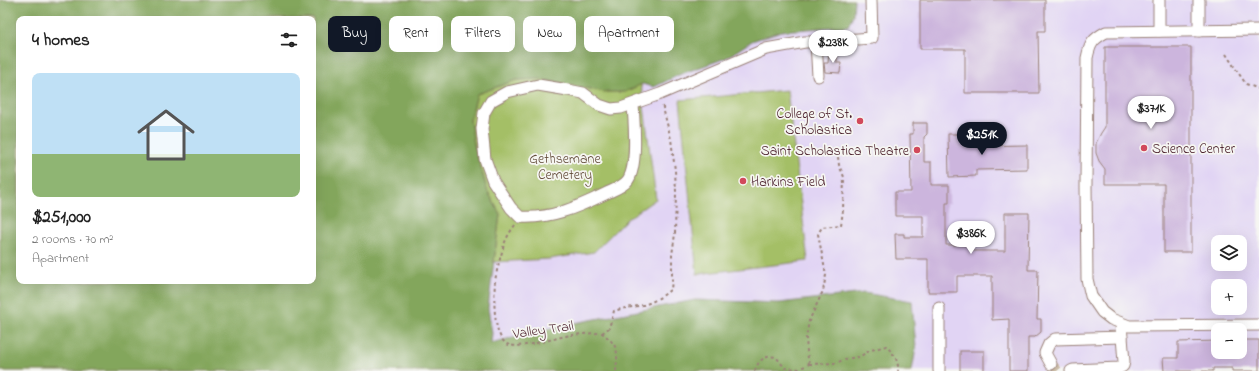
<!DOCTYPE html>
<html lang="en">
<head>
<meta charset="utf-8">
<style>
  body { margin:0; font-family:"Indie Flower",sans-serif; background:#f6f6f6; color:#222; height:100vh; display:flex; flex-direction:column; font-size:15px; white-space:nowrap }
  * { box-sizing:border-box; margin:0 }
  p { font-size:13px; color:#767676 }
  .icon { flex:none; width:22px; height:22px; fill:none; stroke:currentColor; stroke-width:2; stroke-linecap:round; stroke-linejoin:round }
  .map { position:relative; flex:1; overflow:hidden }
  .details { position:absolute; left:16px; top:16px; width:300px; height:268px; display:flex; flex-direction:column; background:#fff; border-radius:8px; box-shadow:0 4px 16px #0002 }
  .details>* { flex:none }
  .guide { position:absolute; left:328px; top:16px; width:380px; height:36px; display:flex; gap:8px }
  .controls { position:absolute; left:1211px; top:235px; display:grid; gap:8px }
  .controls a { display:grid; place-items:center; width:36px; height:36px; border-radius:8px; background:#fff; box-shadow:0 4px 16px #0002; font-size:20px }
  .price { position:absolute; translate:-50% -34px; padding:0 9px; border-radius:14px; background:#fff; color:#222; font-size:13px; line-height:26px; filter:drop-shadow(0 1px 2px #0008) }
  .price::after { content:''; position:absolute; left:50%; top:24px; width:12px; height:9px; margin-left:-6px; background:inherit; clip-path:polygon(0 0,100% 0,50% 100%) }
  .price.current { background:#111827; color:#fff }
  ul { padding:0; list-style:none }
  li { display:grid; align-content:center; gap:8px; height:212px; padding:0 16px }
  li+li { border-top:1px solid #e0e0e0 }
  li span { display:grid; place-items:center; height:124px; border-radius:8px; color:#555 }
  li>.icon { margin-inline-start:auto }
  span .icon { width:72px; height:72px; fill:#fffc; stroke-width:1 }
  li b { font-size:17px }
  h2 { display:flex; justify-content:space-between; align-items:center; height:48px; padding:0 16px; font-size:17px }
  .tag { padding:0 14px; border-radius:8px; background:#fff; box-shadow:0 4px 16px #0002; font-size:14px; line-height:36px }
  .tag.current { background:#111827; color:#fff }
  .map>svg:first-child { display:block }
  .built { fill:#e1d4f4; fill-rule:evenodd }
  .green { fill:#a4bf66; stroke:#776f48 }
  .forest { fill:#83a65b; stroke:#666243; fill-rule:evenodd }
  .building { fill:#ccb5dd }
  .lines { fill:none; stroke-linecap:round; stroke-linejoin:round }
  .minor-tunnel { stroke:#cbbca6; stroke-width:11; stroke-dasharray:11 5.5; stroke-linecap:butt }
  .minor-casing { stroke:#9a8178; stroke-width:13 }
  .path { stroke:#9a8178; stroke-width:2; stroke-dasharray:3 3; stroke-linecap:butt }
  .minor { stroke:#fff; stroke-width:11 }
  .poi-dot { fill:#d1495b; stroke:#f6f6f2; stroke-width:1.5 }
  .labels { text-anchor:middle; stroke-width:3.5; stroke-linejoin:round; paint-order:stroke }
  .poi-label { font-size:14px; fill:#4a1f2b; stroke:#f6f6f2; text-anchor:end }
  .park-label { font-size:14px; fill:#654f3d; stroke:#f6f6f2 }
  .street-label { font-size:14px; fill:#4a1f2b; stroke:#f6f6f2 }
</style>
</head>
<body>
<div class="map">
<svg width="1259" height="371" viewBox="0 0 1259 371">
  <rect width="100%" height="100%" fill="#f6f6f2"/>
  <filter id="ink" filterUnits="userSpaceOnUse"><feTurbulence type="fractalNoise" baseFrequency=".025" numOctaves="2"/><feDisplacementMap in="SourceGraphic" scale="8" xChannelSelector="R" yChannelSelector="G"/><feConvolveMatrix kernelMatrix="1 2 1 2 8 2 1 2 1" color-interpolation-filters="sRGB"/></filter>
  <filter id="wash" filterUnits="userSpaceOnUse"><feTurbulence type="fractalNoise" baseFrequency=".012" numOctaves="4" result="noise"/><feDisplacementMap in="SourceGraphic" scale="16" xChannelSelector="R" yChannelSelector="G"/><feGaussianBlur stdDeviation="0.9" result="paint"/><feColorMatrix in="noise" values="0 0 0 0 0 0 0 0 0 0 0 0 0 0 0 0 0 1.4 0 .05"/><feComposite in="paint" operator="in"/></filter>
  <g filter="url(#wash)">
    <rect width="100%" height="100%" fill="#ebe3c5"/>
    <!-- built -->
    <path class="built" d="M461 0H1259V371H459ZM1218 242H1240V264H1218ZM1218 286H1240V308H1218ZM1218 330H1240V352H1218Z"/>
    <!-- green -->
    <g class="green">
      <path d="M540 79 605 92H625L641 84 656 199 627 219 594 252 549 259 494 262 500 214 487 190 474 144 470 120 477 94 516 80Z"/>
      <path d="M787 90 808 261 697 274 680 100Z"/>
    </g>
    <!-- forest -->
    <path class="forest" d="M0 0H854L853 15 848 26 781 31 752 41 726 58 681 74 654 87 642 84 625 92H605L540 79 516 80 477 94 470 120 474 144 487 190 500 214 488 308 492 333 491 343 564 325 695 300 779 303 864 293 912 301 916 348 912 371H0ZM19 19H313V281H19Z"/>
    <g id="blocks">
      <!-- building -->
      <g class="building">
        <path d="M920 0H1045V31H1038L1039 93H965V49H920Z"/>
        <path d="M1105 47H1191V252H1164V184H1105V169L1099 161 1096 153V143L1101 133 1105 127Z"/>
        <path d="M829 52H837V63H841L840 73 825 72 824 63H828Z"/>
        <path d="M913 123H927V134L924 137V162H931V185H949V203H946V245H971V251H1005V213H1029L1028 270H1038L1037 319H1041V332L1035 337H1028V371H1009V319L992 320V276H957V292H928V259H896L895 234H904V237H923V216H895V192H911L910 134H913Z"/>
        <path d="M948 134H977V146L1027 145V169L976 170V176L949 177Z"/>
        <path d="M1240 340H1259V371H1232V368H1213V371H1164L1163 358H1178V342L1218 341V352H1240Z"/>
        <rect x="960" y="351" width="24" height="20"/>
      </g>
    </g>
  </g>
  <g filter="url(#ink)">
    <use href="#blocks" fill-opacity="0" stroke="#9a8178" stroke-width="1"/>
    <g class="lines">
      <!-- minor-tunnel -->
      <path class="minor-tunnel" d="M1051 364 1057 371"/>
      <!-- minor casing -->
      <g class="minor-casing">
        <g id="minor">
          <path d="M1159 0V31"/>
          <path d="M1259 30 1106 32C1093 39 1090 43 1087 58L1086 185 1087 279 1091 296 1102 312 1111 319 1129 326 1259 325"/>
          <path d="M1199 31V0"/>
          <path d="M818 76 816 42 872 38 871 0"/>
          <path d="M633 104C634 122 638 165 628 180 623 187 613 190 605 194 578 207 551 219 520 217L511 208 493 181 485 159 482 129 484 113 491 101 507 92 538 85 568 90 583 93 599 105 611 109 621 108 660 94 766 49 805 42H816"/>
          <path d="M1051 364 1045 353 1049 344 1055 339 1122 337 1121 324"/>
          <path d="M939 371V308"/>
          <path d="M1071 371 1073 370 1119 368 1123 366 1124 362 1122 337"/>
        </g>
      </g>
      <!-- path -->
      <g class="path">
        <path d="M1226 54 1237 71 1246 84 1259 89"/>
        <path d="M515 225C509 233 504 242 502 252 499 262 496 273 495 282 494 297 492 339 509 345 522 349 557 337 572 335 582 334 592 333 602 333 619 346 618 351 616 371"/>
        <path d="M602 333 609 328 614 311C623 308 633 307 643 305 654 302 663 296 671 289L672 281V255L675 234 676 192 675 170 671 139 662 104"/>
        <path d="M809 364 807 352 806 338 809 321 823 291 826 275 818 234 822 227 841 225 843 210 844 177 839 165 838 157"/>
        <path d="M809 364 836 363 845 359 859 357 871 350 886 346C893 353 899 360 898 371"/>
        <path d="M755 371C758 360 765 355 776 357L785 368 799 369 809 364"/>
      </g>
      <!-- minor -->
      <use href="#minor" class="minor"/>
    </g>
  </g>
  <!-- markers -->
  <g class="poi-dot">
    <circle cx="860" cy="121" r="4"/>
    <circle cx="1144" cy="148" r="4"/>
    <circle cx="917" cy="150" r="4"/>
    <circle cx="743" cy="181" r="4"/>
  </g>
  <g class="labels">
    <!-- poi labels -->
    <g class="poi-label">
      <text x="852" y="118">College of St.<tspan x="852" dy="16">Scholastica</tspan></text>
      <text x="1152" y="153" text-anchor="start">Science Center</text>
      <text x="909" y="155">Saint Scholastica Theatre</text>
      <text x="751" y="186" text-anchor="start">Harkins Field</text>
    </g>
    <!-- park labels -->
    <g class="park-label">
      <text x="565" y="163">Gethsemane<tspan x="565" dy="16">Cemetery</tspan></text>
    </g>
    <!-- street labels -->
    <g class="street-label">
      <text transform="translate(543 329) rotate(-8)" y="5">Valley Trail</text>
    </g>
  </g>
</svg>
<div class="controls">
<a><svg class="icon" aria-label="layers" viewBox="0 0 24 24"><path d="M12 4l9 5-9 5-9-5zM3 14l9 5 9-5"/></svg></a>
<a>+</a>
<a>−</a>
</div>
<b class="price" style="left:833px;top:64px">$238K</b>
<b class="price" style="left:1151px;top:130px">$371K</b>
<b class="price current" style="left:982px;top:156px">$251K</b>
<b class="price" style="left:971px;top:255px">$386K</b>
<div class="guide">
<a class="tag current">Buy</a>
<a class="tag">Rent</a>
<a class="tag">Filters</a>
<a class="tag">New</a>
<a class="tag">Apartment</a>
</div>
<section class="details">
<h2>4 homes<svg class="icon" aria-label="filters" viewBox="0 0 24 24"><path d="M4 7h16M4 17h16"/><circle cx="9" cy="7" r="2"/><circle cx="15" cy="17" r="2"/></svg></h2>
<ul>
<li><span style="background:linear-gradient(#bfe0f5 65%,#8fb573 0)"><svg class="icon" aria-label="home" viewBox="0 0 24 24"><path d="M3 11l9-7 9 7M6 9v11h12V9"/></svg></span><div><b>$251,000</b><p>2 rooms · 70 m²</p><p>Apartment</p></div></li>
</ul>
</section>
</div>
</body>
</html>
